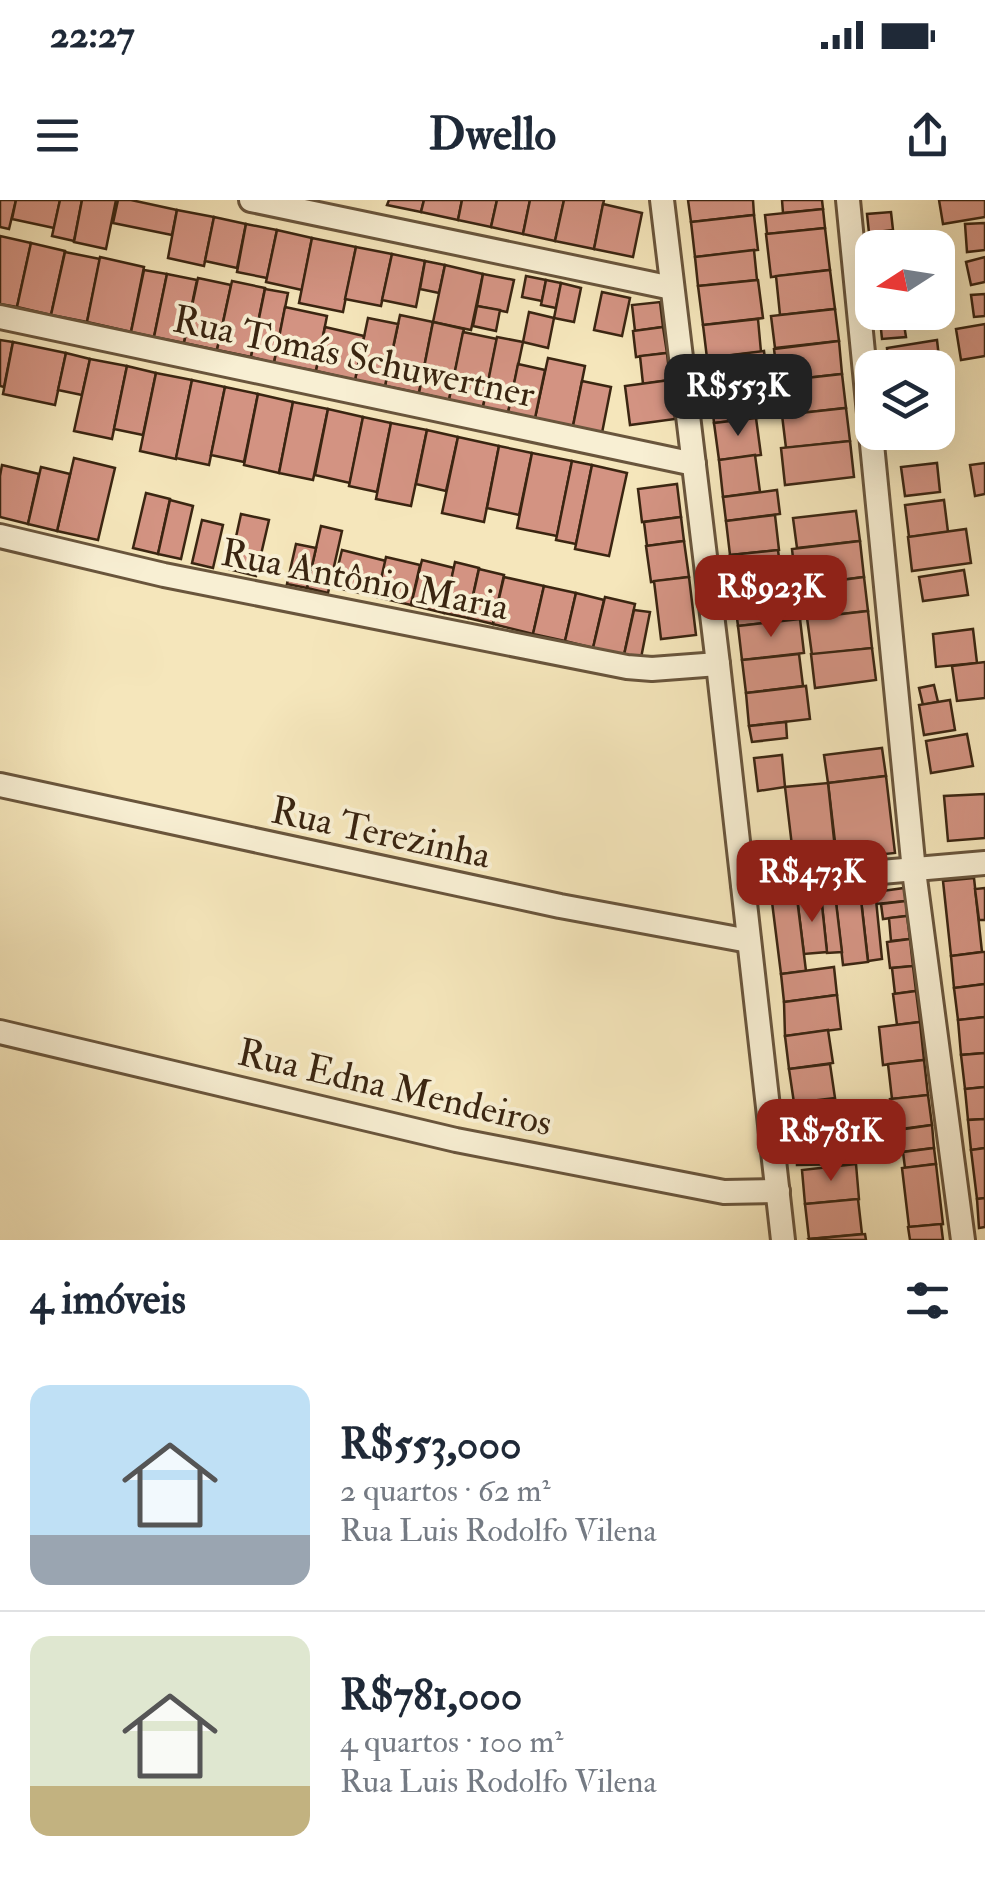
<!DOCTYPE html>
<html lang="pt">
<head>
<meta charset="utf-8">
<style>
  body { margin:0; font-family:"IM FELL Double Pica",serif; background:#f2f2f3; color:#1f2937; height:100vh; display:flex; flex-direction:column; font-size:38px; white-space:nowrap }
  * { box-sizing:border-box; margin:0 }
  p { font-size:32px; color:#747a83 }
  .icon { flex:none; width:55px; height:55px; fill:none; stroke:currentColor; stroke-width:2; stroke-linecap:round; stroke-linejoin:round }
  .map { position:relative; height:1040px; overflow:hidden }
  .details { display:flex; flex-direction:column; background:#fff; flex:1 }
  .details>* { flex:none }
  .needle { width:65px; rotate:258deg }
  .buttons { position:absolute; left:855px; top:30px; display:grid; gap:20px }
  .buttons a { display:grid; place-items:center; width:100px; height:100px; border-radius:20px; background:#fff; box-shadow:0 10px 40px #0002; font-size:50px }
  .price { position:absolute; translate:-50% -85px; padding:0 22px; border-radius:20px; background:#8f2418; color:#fff; font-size:32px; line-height:65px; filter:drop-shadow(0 2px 5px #0008) }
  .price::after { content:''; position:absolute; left:50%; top:60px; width:30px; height:22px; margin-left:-15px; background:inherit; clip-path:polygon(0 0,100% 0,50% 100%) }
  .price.on { background:#222; color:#fff }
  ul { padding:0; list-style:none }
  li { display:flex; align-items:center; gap:30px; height:250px; padding:0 30px }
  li+li { border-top:2px solid #e0e1e3 }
  li span { display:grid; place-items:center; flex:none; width:280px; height:200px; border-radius:20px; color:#555 }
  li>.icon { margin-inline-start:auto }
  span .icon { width:120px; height:120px; fill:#fffc; stroke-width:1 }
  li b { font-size:42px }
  h2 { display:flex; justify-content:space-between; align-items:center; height:120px; padding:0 30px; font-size:42px }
  .status { display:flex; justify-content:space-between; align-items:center; height:70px; padding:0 50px; background:#fff; direction:ltr }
  .status svg { height:28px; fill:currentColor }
  header { display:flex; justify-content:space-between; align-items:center; height:130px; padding:0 30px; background:#fff; font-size:45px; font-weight:700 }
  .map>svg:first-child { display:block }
  .building { fill:#d39382; stroke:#3a2511; stroke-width:2.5 }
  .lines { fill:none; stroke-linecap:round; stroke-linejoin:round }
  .street-casing { stroke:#69553c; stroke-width:28 }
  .street { stroke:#f8efd3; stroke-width:22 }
  .labels { text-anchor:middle; stroke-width:8; stroke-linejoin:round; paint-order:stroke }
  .street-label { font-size:38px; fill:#3a2511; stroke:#f8efd3 }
</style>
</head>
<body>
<div class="status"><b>22:27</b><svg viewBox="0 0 49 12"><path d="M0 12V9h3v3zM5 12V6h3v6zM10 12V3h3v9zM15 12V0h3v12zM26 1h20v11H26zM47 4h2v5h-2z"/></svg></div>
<header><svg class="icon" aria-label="menu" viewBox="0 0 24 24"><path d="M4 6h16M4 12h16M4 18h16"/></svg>Dwello<svg class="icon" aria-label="share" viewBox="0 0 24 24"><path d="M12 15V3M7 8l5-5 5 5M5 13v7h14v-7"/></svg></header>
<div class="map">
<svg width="985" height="1040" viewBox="0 0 985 1040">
  <rect width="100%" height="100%" fill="#f5e6bb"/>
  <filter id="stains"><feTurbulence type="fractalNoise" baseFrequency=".002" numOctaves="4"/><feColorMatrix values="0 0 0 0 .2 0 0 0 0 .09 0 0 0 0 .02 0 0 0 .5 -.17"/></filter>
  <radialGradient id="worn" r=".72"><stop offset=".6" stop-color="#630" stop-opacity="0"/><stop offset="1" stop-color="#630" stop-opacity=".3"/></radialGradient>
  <!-- building -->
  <g class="building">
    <path d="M0 0H16L9 29 0 27Z"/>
    <path d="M16 0H60L54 28 12 19Z"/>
    <path d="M60 0H82L74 41 52 36Z"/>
    <path d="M82 0H116L106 49 74 42Z"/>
    <path d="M118 0H131L177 10 172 35 113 23Z"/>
    <path d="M389 0H424L421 12 387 5Z"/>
    <path d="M424 0H462L458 20 421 12Z"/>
    <path d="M462 0H497L491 27 458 20Z"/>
    <path d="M497 0H530L523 34 491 27Z"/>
    <path d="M530 0H564L555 41 523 34Z"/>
    <path d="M564 0H604L594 49 555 41Z"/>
    <path d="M688 0H753L754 15 691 22Z"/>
    <path d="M782 0H822L823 9 783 13Z"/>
    <path d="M939 0H985V17L943 24Z"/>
    <path d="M603 4 642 13 633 57 594 49Z"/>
    <path d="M823 9 825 28 767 34 765 15Z"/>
    <path d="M177 10 214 17 204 66 168 58Z"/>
    <path d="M891 12 893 30 869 33 867 14Z"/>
    <path d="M754 15 758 50 695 57 691 22Z"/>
    <path d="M214 17 246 24 237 68 205 61Z"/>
    <path d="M985 23V50L967 52 965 24Z"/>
    <path d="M246 24 277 30 267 78 237 72Z"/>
    <path d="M825 28 830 70 771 77 766 34Z"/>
    <path d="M277 30 312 38 302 90 266 82Z"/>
    <path d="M0 36 31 43 17 107 0 104Z"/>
    <path d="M930 36 931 48H880L879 44Z"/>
    <path d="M312 38 356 47 343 112 299 103Z"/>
    <path d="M31 43 65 51 51 115 17 107Z"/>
    <path d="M356 47 392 54 381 106 345 99Z"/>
    <path d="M754 50 757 80 698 86 695 57Z"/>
    <path d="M65 52 100 59 87 122 51 115Z"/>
    <path d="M392 54 425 61 416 107 382 100Z"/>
    <path d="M100 57 144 67 131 132 87 122Z"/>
    <path d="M985 57V82L971 85 966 62Z"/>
    <path d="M425 61 445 65 439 93 420 89Z"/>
    <path d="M445 65 483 74 471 130 433 122Z"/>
    <path d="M144 70 167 74 154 137 131 132Z"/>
    <path d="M830 70 835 109 780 115 776 76Z"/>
    <path d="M167 74 197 80 184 143 154 137Z"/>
    <path d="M483 74 514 80 507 112 477 106Z"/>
    <path d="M526 76 546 80 542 101 522 97Z"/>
    <path d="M198 78 231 85 217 150 184 143Z"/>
    <path d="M546 80 561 83 556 108 541 105Z"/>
    <path d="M758 80 763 118 703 125 698 86Z"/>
    <path d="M232 81 265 88 251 157 217 150Z"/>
    <path d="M561 83 581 88 574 122 554 118Z"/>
    <path d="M265 89 288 93 274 163 251 157Z"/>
    <path d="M602 92 630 98 622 136 594 130Z"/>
    <path d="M985 94V116L974 117 971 95Z"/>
    <path d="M660 102 663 127 635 131 632 105Z"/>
    <path d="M477 106 500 110 496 131 473 126Z"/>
    <path d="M285 107 327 116 316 171 274 163Z"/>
    <path d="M835 109 839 141 775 148 771 116Z"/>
    <path d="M529 112 554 118 548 148 523 142Z"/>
    <path d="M400 115 433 122 419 193 385 186Z"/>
    <path d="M368 118 398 124 385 186 355 180Z"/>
    <path d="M903 118 906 137 882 139 880 120Z"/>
    <path d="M758 119 761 152 707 158 703 125Z"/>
    <path d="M433 122 464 129 449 200 419 193Z"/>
    <path d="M985 124V156L961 160 956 129Z"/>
    <path d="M325 127 364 136 355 180 316 171Z"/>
    <path d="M663 127 667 153 636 157 633 131Z"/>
    <path d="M463 132 497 139 483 207 449 200Z"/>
    <path d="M497 137 523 142 508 213 483 207Z"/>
    <path d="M0 140 13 142 4 187 0 186Z"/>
    <path d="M937 140 940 166 889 168 887 148Z"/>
    <path d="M839 141 842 174 778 181 774 149Z"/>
    <path d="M13 142 66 153 55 205 3 194Z"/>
    <path d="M764 151 768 184 711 191 707 158Z"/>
    <path d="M66 153 90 159 82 195 58 190Z"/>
    <path d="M667 153 670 180 643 184 640 156Z"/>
    <path d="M548 158 585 166 573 226 535 218Z"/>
    <path d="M90 159 127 166 112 239 74 231Z"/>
    <path d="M518 164 545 170 535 218 508 213Z"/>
    <path d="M127 166 156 173 143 235 114 229Z"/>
    <path d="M156 173 192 180 176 259 140 251Z"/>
    <path d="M842 174 846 208 783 215 779 181Z"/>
    <path d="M192 180 225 187 209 265 176 258Z"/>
    <path d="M670 180 675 219 630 225 625 186Z"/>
    <path d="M582 181 611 187 602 233 573 226Z"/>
    <path d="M770 184 774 216 714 223 711 191Z"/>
    <path d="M225 187 258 194 244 262 211 255Z"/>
    <path d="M258 194 293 202 279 273 244 265Z"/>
    <path d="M293 202 328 209 313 280 279 273Z"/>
    <path d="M846 208 850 241 786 248 782 215Z"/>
    <path d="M328 209 363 217 350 283 315 275Z"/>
    <path d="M363 217 391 223 377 292 349 286Z"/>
    <path d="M756 218 761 255 719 260 714 223Z"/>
    <path d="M391 223 427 230 411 306 376 299Z"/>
    <path d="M427 230 458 237 446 291 416 284Z"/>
    <path d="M903 232H926L927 240 904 243Z"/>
    <path d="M458 237 499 246 484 322 442 313Z"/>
    <path d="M850 241 854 277 785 285 781 248Z"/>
    <path d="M499 246 532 253 519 315 487 308Z"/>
    <path d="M532 253 572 261 557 336 517 328Z"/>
    <path d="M755 255 760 292 723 297 719 260Z"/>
    <path d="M74 258 115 268 98 340 57 331Z"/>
    <path d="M572 261 592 265 576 344 556 340Z"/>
    <path d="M937 263 940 292 905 296 901 267Z"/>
    <path d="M985 263V294L975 296 970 265Z"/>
    <path d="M2 265 39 274 28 324 0 317V276Z"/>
    <path d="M592 265 627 273 609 356 575 349Z"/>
    <path d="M41 267 70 274 57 331 28 324Z"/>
    <path d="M677 284 681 317 642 322 638 289Z"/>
    <path d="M777 290 780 314 726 321 723 297Z"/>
    <path d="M146 293 170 299 158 354 133 348Z"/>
    <path d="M170 300 193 306 181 359 158 354Z"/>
    <path d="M944 300 948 332 909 337 905 305Z"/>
    <path d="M856 311 860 341 797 348 793 318Z"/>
    <path d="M241 314 269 320 256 376 229 369Z"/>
    <path d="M775 315 779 350 730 355 726 321Z"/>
    <path d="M681 317 684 341 647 346 644 322Z"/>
    <path d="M202 320 223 325 213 368 192 363Z"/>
    <path d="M321 326 342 331 328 393 307 388Z"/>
    <path d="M966 329 971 363 912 371 908 337Z"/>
    <path d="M684 341 689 377 651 382 646 346Z"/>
    <path d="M860 341 864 377 796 386 792 349Z"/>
    <path d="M296 344 316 348 307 388 287 384Z"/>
    <path d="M342 350 386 361 377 397 333 387Z"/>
    <path d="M778 350 783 389 734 395 730 355Z"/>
    <path d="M386 357 420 365 411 405 377 397Z"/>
    <path d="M422 360 454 368 444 413 411 405Z"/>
    <path d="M455 362 479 368 468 418 444 413Z"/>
    <path d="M479 369 504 375 493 424 468 418Z"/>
    <path d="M964 370 968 395 923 401 919 377Z"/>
    <path d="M504 377 544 386 533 434 493 424Z"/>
    <path d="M689 377 696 435 661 439 654 381Z"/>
    <path d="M864 377 868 411 800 419 796 386Z"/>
    <path d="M544 386 576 393 565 441 533 434Z"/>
    <path d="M785 389 789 420 738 426 734 395Z"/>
    <path d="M576 393 604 400 593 448 565 441Z"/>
    <path d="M605 397 635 404 624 455 593 448Z"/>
    <path d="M634 410 650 412 641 458 624 455Z"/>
    <path d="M868 411 872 448 812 455 807 418Z"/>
    <path d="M800 419 804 453 742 460 738 426Z"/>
    <path d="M973 429 977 463 936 467 933 434Z"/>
    <path d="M872 448 876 480 815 488 811 454Z"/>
    <path d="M799 454 803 486 746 493 742 460Z"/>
    <path d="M985 462V498L957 501 952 466Z"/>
    <path d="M934 485 938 502 923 505 919 488Z"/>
    <path d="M806 486 810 519 749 526 746 493Z"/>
    <path d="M950 500 955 530 924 535 919 505Z"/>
    <path d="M786 522 787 538 752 542 749 526Z"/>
    <path d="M967 534 973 566 931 573 926 541Z"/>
    <path d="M882 548 886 576 828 583 824 555Z"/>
    <path d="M782 555 785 587 758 591 754 558Z"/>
    <path d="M886 576 895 653 837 659 828 583Z"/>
    <path d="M828 583 836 658 794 663 785 587Z"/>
    <path d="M985 594V638L948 641 944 596Z"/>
    <path d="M974 678 982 752 951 756 943 681Z"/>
    <path d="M904 688 906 701 876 704 875 692Z"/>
    <path d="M985 688V720H979L975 689Z"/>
    <path d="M875 690 882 759 868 761 860 691Z"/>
    <path d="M860 691 868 762 843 765 835 694Z"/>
    <path d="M835 694 842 752 827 753 821 696Z"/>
    <path d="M821 696 827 752 804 754 797 698Z"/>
    <path d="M797 698 806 771 781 774 772 702Z"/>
    <path d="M906 701 907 716 883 719 881 704Z"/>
    <path d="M907 716 910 739 891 741 889 718Z"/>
    <path d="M910 739 913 766 890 768 887 742Z"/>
    <path d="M982 752H985V784L954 788 951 756Z"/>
    <path d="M913 766 916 791 895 794 892 768Z"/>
    <path d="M834 767 837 795 784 802 781 774Z"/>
    <path d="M985 784V817L958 820 954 788Z"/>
    <path d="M916 791 920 822 897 825 893 794Z"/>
    <path d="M837 795 841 829 785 836 784 802Z"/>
    <path d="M985 817V853L961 855 958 820Z"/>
    <path d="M920 822 924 860 883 865 879 827Z"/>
    <path d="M828 830 833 863 789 869 785 836Z"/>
    <path d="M985 853V887L965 889 961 855Z"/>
    <path d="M924 860 928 895 892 899 888 864Z"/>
    <path d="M830 864 835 898 794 903 789 869Z"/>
    <path d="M985 887V919L968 920 965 889Z"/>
    <path d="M928 895 932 925 893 930 890 899Z"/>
    <path d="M831 900 834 932 796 935 794 903Z"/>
    <path d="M985 919V948L971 950 968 920Z"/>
    <path d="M932 925 934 948 901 952 898 930Z"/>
    <path d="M851 933 852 964 797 965 796 935Z"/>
    <path d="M934 948 936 964 905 968 903 952Z"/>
    <path d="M985 948V998L977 999 971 950Z"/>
    <path d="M856 964 859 999 805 1004 802 970Z"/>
    <path d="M936 964 943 1024 909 1027 902 968Z"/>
    <path d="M985 998V1027L979 1028 977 999Z"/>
    <path d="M858 999 862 1034 809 1039 805 1004Z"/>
    <path d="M941 1024 943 1040H910L908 1027Z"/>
    <path d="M865 1034 866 1040H810L809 1039Z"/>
  </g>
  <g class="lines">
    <!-- street casing -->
    <g class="street-casing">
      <g id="street">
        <path d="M251 0 672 88"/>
        <path d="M662 0 718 464 783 1040"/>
        <path d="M848 0 914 671 963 1040"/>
        <path d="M0 117 694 264"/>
        <path d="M0 336 164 375 627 467 652 469 718 464"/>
        <path d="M0 585 560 706 749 741"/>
        <path d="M743 684 985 663"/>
        <path d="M0 832 456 940 724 992 778 991"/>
      </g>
    </g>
    <!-- street -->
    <use href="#street" class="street"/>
  </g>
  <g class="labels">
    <!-- street labels -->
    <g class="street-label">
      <text transform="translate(354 156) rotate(12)" y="13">Rua Tomás Schuwertner</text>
      <text transform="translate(365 379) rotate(11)" y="13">Rua Antônio Maria</text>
      <text transform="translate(381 632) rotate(12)" y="13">Rua Terezinha</text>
      <text transform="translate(395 887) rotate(13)" y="13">Rua Edna Mendeiros</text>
    </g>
  </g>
  <rect width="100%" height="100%" filter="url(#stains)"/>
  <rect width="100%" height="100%" fill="url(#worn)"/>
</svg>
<div class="buttons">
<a><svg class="needle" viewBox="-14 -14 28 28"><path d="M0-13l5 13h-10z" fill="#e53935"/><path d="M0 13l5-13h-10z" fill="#747a83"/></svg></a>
<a><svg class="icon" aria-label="layers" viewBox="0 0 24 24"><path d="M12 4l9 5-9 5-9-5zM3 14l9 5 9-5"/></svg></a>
</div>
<b class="price on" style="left:738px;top:239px">R$553K</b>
<b class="price" style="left:771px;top:440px">R$923K</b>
<b class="price" style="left:812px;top:725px">R$473K</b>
<b class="price" style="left:831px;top:984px">R$781K</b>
</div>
<section class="details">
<h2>4 imóveis<svg class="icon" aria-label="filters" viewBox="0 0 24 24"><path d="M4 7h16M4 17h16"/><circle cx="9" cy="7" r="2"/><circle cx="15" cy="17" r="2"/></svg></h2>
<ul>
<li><span style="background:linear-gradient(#bfe0f5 75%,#9aa5b1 0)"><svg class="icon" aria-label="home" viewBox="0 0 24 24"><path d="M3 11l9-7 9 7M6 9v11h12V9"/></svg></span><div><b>R$553,000</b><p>2 quartos · 62 m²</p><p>Rua Luis Rodolfo Vilena</p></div></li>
<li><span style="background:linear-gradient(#dfe7d0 75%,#c2b280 0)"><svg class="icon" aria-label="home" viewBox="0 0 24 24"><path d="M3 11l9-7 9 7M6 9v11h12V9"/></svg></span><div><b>R$781,000</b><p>4 quartos · 100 m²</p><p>Rua Luis Rodolfo Vilena</p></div></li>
</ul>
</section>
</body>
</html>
